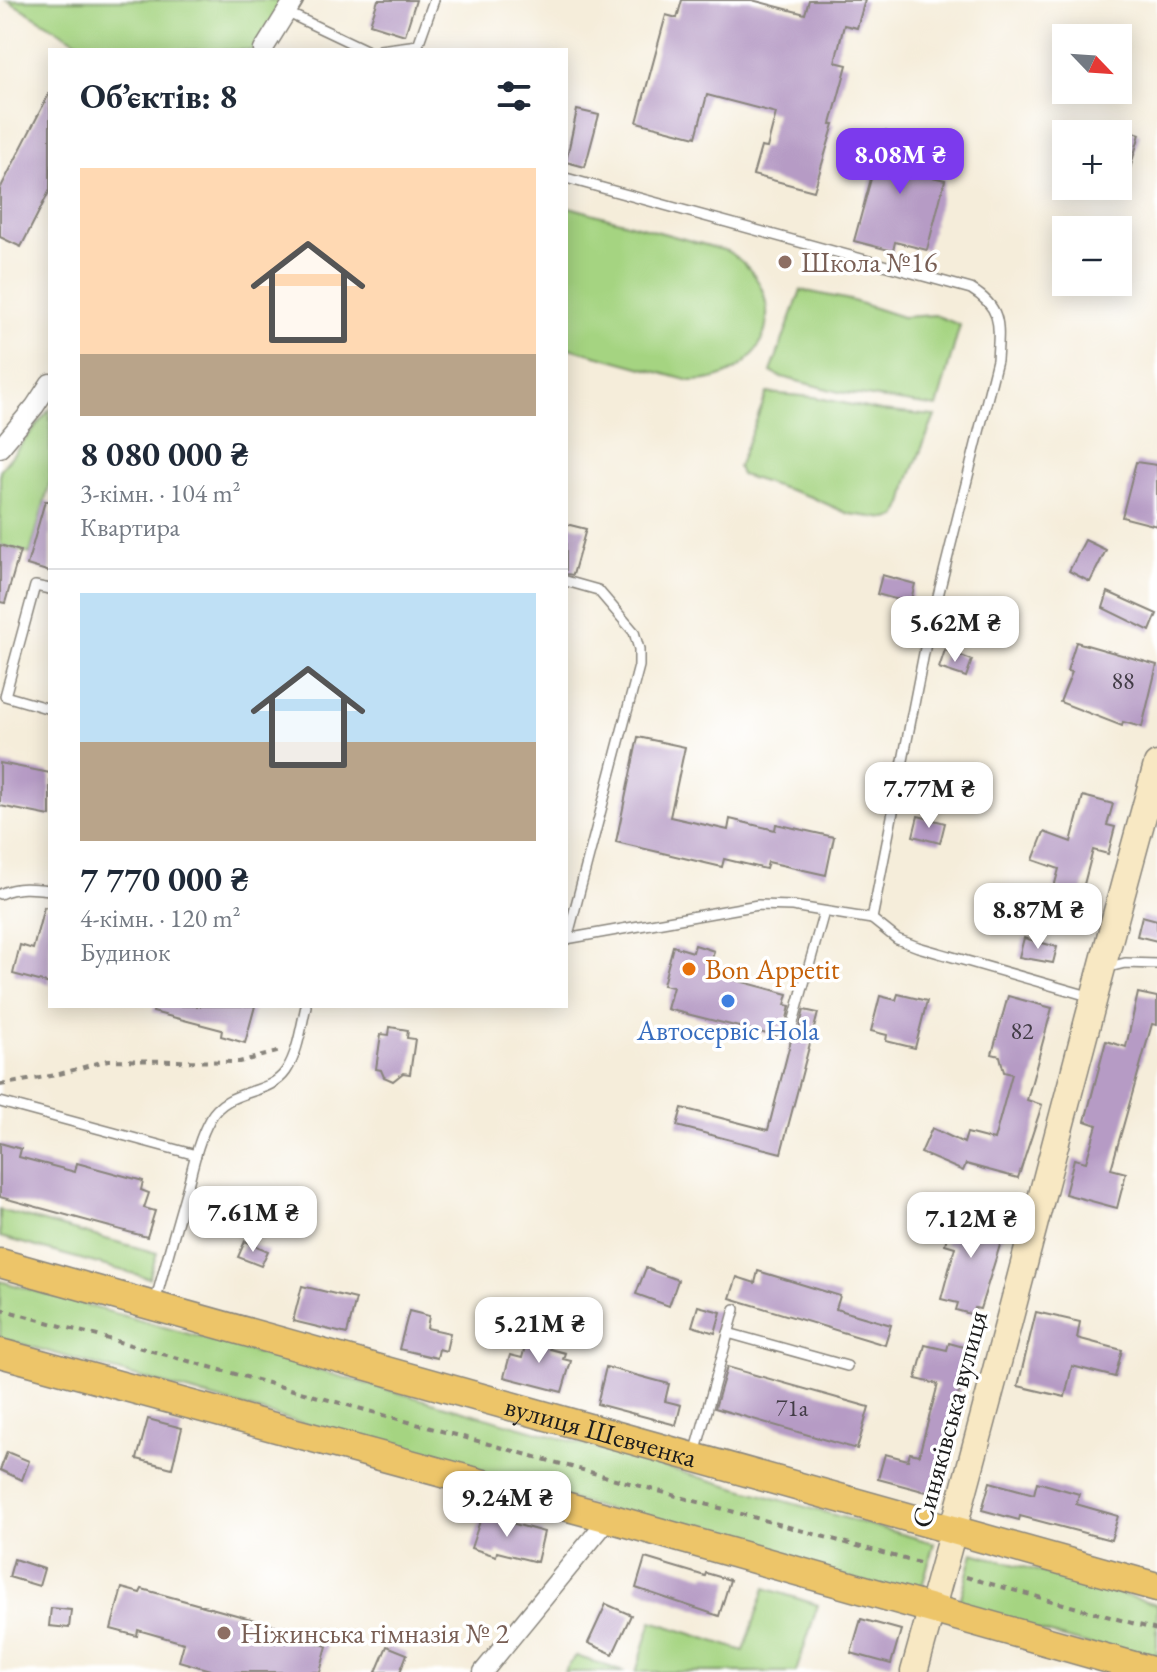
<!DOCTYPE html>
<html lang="uk">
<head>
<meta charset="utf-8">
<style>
  body { margin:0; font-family:"EB Garamond",serif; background:#f2f2f3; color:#1f2937; height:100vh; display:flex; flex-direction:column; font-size:30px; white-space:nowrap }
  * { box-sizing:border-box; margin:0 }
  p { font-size:26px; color:#747a83 }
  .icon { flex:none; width:44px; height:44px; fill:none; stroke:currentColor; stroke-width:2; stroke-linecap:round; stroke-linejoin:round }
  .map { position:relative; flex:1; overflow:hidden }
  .drawer { position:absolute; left:48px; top:48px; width:520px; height:960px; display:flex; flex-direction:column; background:#fff; border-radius:0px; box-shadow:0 4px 20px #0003 }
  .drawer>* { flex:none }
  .needle { width:52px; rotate:115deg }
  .buttons { position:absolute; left:1052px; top:24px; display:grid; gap:16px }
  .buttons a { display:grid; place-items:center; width:80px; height:80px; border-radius:0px; background:#fff; box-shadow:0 4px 20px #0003; font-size:40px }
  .price { position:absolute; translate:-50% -68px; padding:0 18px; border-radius:16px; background:#fff; color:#222; font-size:26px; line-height:52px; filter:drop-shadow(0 2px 4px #0008) }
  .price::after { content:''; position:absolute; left:50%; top:48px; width:24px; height:18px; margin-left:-12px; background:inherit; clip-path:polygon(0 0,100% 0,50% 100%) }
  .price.active { background:#7c3aed; color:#fff }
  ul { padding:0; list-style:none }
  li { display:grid; align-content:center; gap:16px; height:424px; padding:0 32px }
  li+li { border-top:2px solid #e0e1e3 }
  li span { display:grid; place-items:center; height:248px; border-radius:0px; color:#555 }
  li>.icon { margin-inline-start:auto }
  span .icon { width:144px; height:144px; fill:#fffc; stroke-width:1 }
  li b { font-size:34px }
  h2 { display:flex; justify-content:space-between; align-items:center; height:96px; padding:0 32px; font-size:34px }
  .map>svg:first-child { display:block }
  .green { fill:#a5d481; stroke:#60784e; stroke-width:2 }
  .building { fill:#b69bc5 }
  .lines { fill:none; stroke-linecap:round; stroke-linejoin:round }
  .lane-casing { stroke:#88847b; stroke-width:12 }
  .street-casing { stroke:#88847b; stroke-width:21 }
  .secondary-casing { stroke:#88847b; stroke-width:29 }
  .primary-casing { stroke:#88847b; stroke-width:31 }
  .path { stroke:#88847b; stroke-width:4; stroke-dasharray:6 6; stroke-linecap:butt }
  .lane { stroke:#fff; stroke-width:9 }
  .street { stroke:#fff; stroke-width:18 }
  .secondary { stroke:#f8e8c3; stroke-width:26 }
  .primary { stroke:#edc569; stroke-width:28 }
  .education-dot { fill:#8d6e63; stroke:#fff; stroke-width:3 }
  .food-dot { fill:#e8710a; stroke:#fff; stroke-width:3 }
  .shop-dot { fill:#3f7fe0; stroke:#fff; stroke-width:3 }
  .labels { text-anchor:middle; stroke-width:7; stroke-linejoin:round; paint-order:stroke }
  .number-label { font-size:24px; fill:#423c46 }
  .education-label { font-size:28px; fill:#785e54; stroke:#fff; text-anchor:start }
  .food-label { font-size:28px; fill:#c56008; stroke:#fff; text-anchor:start }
  .shop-label { font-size:28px; fill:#366cbe; stroke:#fff }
  .street-label { font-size:28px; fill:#1c1c1c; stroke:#fff }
</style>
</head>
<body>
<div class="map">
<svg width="1157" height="1672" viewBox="0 0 1157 1672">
  <rect width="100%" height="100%" fill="#fff"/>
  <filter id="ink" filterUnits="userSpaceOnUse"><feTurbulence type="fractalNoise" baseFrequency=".0125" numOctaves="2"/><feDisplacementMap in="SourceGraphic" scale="16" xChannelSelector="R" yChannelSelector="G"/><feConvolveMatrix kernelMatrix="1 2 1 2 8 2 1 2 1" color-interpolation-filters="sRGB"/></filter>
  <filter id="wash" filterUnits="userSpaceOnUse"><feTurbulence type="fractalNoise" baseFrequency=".006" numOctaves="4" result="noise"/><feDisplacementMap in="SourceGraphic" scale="32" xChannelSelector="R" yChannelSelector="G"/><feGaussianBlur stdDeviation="1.8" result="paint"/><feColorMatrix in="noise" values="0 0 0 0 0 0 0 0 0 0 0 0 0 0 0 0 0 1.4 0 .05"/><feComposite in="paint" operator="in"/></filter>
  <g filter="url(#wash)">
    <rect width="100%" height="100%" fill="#f5edda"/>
    <!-- green -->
    <g class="green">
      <path d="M7 0H294L262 50H92Z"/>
      <path d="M566 206 727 251C796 292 771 382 690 381L566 347Z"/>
      <path d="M801 290 850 300 902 317 935 315 960 325 937 407 839 392 778 376 771 372Z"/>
      <path d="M767 393 814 397 881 411 935 416 908 482 904 501 897 517 887 519 849 514 811 497 741 475 738 467Z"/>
      <path d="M50 409V482L30 554 0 545V470Z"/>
      <path d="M0 1210 157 1253 149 1278 0 1237Z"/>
      <path d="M0 1281 934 1543 919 1598 0 1338Z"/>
      <path d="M973 1553 1157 1604V1664L958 1608Z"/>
      <path d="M765 1588 818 1605 796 1672H636L652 1621 744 1651Z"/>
      <path d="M576 1656 625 1672H564Z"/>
    </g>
    <g id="blocks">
      <!-- building -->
      <g class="building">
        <path d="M378 0H416L405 35 370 24Z"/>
        <path d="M682 0H752L805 14 809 0H865L857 28 844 25 835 62 847 65 831 124H834L814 191 753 175 761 147 767 148 776 113 707 95 696 137 637 122 666 15 677 18Z"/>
        <path d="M50 92V190L21 247 0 237V189Z"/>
        <path d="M577 110 599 115 585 167 566 162Z"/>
        <path d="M1118 127 1140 134 1123 193H1118Z"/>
        <path d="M884 131 932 143 924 175 945 180 927 250 895 242 893 251 854 241Z"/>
        <path d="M1136 462 1157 465V526L1122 517Z"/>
        <path d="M45 501H50V572L27 565Z"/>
        <path d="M566 524 586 529 573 575 566 574Z"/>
        <path d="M1085 540 1106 550 1090 582 1069 571Z"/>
        <path d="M0 545 20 551 5 603 0 602Z"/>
        <path d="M882 575 915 584 910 603 877 594Z"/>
        <path d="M1108 592 1157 614 1150 631 1103 608Z"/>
        <path d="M1076 642 1157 665 1142 727 1123 722 1122 726 1060 702 1072 672 1067 671Z"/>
        <path d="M945 650 972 660 966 677 939 668Z"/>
        <path d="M638 737 685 747 670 817 728 830 730 819 775 830 776 824 834 837 826 875 768 862 766 869 724 859 722 867 616 842Z"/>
        <path d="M0 763 50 773V816L0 806Z"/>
        <path d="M1083 796 1113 804 1107 825 1115 827 1108 854 1093 850 1082 892 1096 896 1091 916 1055 907 1060 888 1054 887 1059 869 1033 860 1044 832 1071 842Z"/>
        <path d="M918 816 945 823 940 843 913 836Z"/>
        <path d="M44 907 50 908V984L13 974 20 945 33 949Z"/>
        <path d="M1142 916 1157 920V941L1137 936Z"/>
        <path d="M1024 938 1057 947 1053 963 1019 957Z"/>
        <path d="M695 945 714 951 709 973 788 994 785 1005 790 1006 784 1031 788 1037H794L798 1033 804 1010 818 1013 781 1153 677 1126 682 1108 768 1130 791 1040 667 1009 673 987 663 985 673 946 693 952Z"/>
        <path d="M1138 993 1157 997V1025L1152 1024 1111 1169 1126 1173 1117 1208 1065 1194 1074 1159 1086 1162 1097 1125 1085 1121 1106 1041 1126 1047Z"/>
        <path d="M898 994 927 1001 915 1048 886 1041 887 1035 871 1031 880 996 896 1000Z"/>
        <path d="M1008 996 1052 1008 1027 1100 1042 1105 1018 1178 966 1164 963 1171 921 1153 932 1128 964 1143 967 1133 994 1140 1012 1074 1004 1072 1000 1056 992 1054Z"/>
        <path d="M154 1006H255L245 1043 221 1036 222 1030 153 1012Z"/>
        <path d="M390 1027 408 1030 407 1038 415 1039 410 1074 403 1073 393 1081 384 1077 381 1070 376 1069 381 1034 389 1035Z"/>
        <path d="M0 1143 21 1149 19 1157 75 1172 77 1163 143 1181 141 1190 149 1193 144 1208 155 1211 147 1237 0 1197Z"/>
        <path d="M954 1212 1006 1226 980 1309 975 1308 974 1315 956 1310 958 1303 941 1299 955 1247 945 1244Z"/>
        <path d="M245 1241 268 1251 261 1266 238 1257Z"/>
        <path d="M646 1268 678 1280 669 1306 636 1294Z"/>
        <path d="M758 1271 840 1296 836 1309 891 1325 885 1345 730 1298 737 1277 755 1283Z"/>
        <path d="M302 1286 356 1299 347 1334 293 1321Z"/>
        <path d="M698 1306 721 1312 715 1333 692 1326Z"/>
        <path d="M409 1311 429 1316 427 1328 450 1333 446 1351 439 1349 437 1358 399 1349Z"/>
        <path d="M1036 1312 1080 1322 1077 1338 1122 1350 1115 1377 1072 1366 1065 1397 1018 1386Z"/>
        <path d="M528 1335 553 1341 550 1349 565 1353 563 1359 571 1361 562 1392 504 1377 510 1355 522 1358Z"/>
        <path d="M949 1343 971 1349 940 1461 943 1462 934 1494 878 1479 885 1454 908 1460 910 1453 919 1455 938 1384 916 1379 925 1345 947 1350Z"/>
        <path d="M606 1367 669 1384 665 1401 681 1405 676 1425 597 1404Z"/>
        <path d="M727 1367 869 1407 857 1449 715 1408Z"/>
        <path d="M148 1419 182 1428 172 1468 137 1459Z"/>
        <path d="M7 1452 29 1461 22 1480 0 1470Z"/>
        <path d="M990 1482 1034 1494 1037 1482 1079 1494 1076 1504 1118 1516 1111 1540 1020 1516 1019 1520 982 1510Z"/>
        <path d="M483 1512 507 1520V1522L544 1532 537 1562 497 1552 496 1556 471 1548Z"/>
        <path d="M645 1558 705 1576 706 1573 730 1580 719 1616 636 1588Z"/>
        <path d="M14 1559 44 1569 39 1586 9 1577Z"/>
        <path d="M122 1588 140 1593 142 1589 309 1635 307 1640 327 1646 320 1672H217L179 1661 184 1643 138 1630 137 1636 111 1629Z"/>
        <path d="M606 1604 631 1615 613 1654 588 1643Z"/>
        <path d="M51 1608 71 1610 69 1628 49 1626Z"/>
        <path d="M861 1619 901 1630 891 1664 851 1653Z"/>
        <path d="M387 1646 407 1654 400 1672H376Z"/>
      </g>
    </g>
  </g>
  <g filter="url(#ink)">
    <use href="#blocks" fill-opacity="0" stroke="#88847b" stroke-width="2"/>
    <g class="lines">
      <!-- lane casing -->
      <g class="lane-casing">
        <g id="lane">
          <path d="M286 12 366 50"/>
          <path d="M380 50 418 45 434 0"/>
          <path d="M566 178 971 289C1003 308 999 326 997 360L925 648 872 919 897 939 918 947 1092 997"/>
          <path d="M566 581 598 590 634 632 639 649V666L567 939"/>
          <path d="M50 589 35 586 5 696 50 709"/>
          <path d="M0 894C16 886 33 888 50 890"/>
          <path d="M566 939 758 905 792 906 872 919"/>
          <path d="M1105 968 1125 963 1157 964"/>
          <path d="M791 1030 824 912"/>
          <path d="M0 1102 196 1155"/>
          <path d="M155 1303C165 1265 176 1227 187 1189 193 1166 198 1140 210 1119 228 1087 268 1097 286 1071 298 1053 301 1027 306 1006"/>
          <path d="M728 1333 847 1366"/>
          <path d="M695 1454 735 1309"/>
        </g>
      </g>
      <!-- street casing -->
      <g class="street-casing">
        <g id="street">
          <path d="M263 50 294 0"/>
          <path d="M0 448 35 406 50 383"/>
          <path d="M483 1672 609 1518"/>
        </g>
      </g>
      <!-- secondary casing -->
      <g class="secondary-casing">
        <path id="secondary" d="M914 1672C999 1371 1073 1066 1157 765"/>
      </g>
      <!-- primary casing -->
      <g class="primary-casing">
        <g id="primary">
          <path id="s1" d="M0 1263 1157 1587"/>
          <path d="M0 1353 609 1518 1155 1672"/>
        </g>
      </g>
      <!-- path -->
      <g class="path">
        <path d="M0 1085 56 1075 108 1060 239 1062 281 1051"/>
        <path d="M0 1309 919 1563"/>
        <path d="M966 1577 1157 1630"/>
      </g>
      <!-- lane -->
      <use href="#lane" class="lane"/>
      <!-- street -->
      <use href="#street" class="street"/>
      <!-- secondary -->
      <use href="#secondary" class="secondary"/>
      <!-- primary -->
      <use href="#primary" class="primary"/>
    </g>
  </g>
  <!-- markers -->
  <g class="education-dot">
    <circle cx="785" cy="262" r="8"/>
    <circle cx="224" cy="1633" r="8"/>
  </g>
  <circle class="food-dot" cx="689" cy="969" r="8"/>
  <circle class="shop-dot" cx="728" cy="1001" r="8"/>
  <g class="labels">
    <!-- number labels -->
    <g class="number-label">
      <text x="1123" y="689">88</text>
      <text x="1022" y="1039">82</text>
      <text x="792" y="1416">71а</text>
    </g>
    <!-- education labels -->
    <g class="education-label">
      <text x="801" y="272">Школа №16</text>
      <text x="240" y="1643">Ніжинська гімназія № 2</text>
    </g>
    <!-- food labels -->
    <g class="food-label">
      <text x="705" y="979">Bon Appetit</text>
    </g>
    <!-- shop labels -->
    <g class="shop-label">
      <text x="728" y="1040">Автосервіс Hola</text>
    </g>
    <!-- street labels -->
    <g class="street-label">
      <text transform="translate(949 1419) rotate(-75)" y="10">Синяківська вулиця</text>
      <text dy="10" stroke="none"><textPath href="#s1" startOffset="624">вулиця Шевченка</textPath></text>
    </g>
  </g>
</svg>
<div class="buttons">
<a><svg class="needle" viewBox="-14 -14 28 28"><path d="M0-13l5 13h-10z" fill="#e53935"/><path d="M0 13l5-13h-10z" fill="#747a83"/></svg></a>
<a>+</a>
<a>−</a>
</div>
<b class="price active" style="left:900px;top:196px">8.08M ₴</b>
<b class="price" style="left:955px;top:664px">5.62M ₴</b>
<b class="price" style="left:929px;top:830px">7.77M ₴</b>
<b class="price" style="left:1038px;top:951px">8.87M ₴</b>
<b class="price" style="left:253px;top:1254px">7.61M ₴</b>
<b class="price" style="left:971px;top:1260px">7.12M ₴</b>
<b class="price" style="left:539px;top:1365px">5.21M ₴</b>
<b class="price" style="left:507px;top:1539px">9.24M ₴</b>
<section class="drawer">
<h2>Об’єктів: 8<svg class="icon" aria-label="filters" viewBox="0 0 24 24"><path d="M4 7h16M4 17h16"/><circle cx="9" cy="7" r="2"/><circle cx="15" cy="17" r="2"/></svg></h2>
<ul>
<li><span style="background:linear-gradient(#ffd9b3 75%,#b9a48a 0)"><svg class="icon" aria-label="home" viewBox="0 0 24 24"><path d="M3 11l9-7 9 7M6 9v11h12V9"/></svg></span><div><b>8 080 000 ₴</b><p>3-кімн. · 104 m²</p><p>Квартира</p></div></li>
<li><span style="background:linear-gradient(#bfe0f5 60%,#b9a48a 0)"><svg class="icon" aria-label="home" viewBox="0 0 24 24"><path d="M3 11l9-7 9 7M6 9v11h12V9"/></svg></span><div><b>7 770 000 ₴</b><p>4-кімн. · 120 m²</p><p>Будинок</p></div></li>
</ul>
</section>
</div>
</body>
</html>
